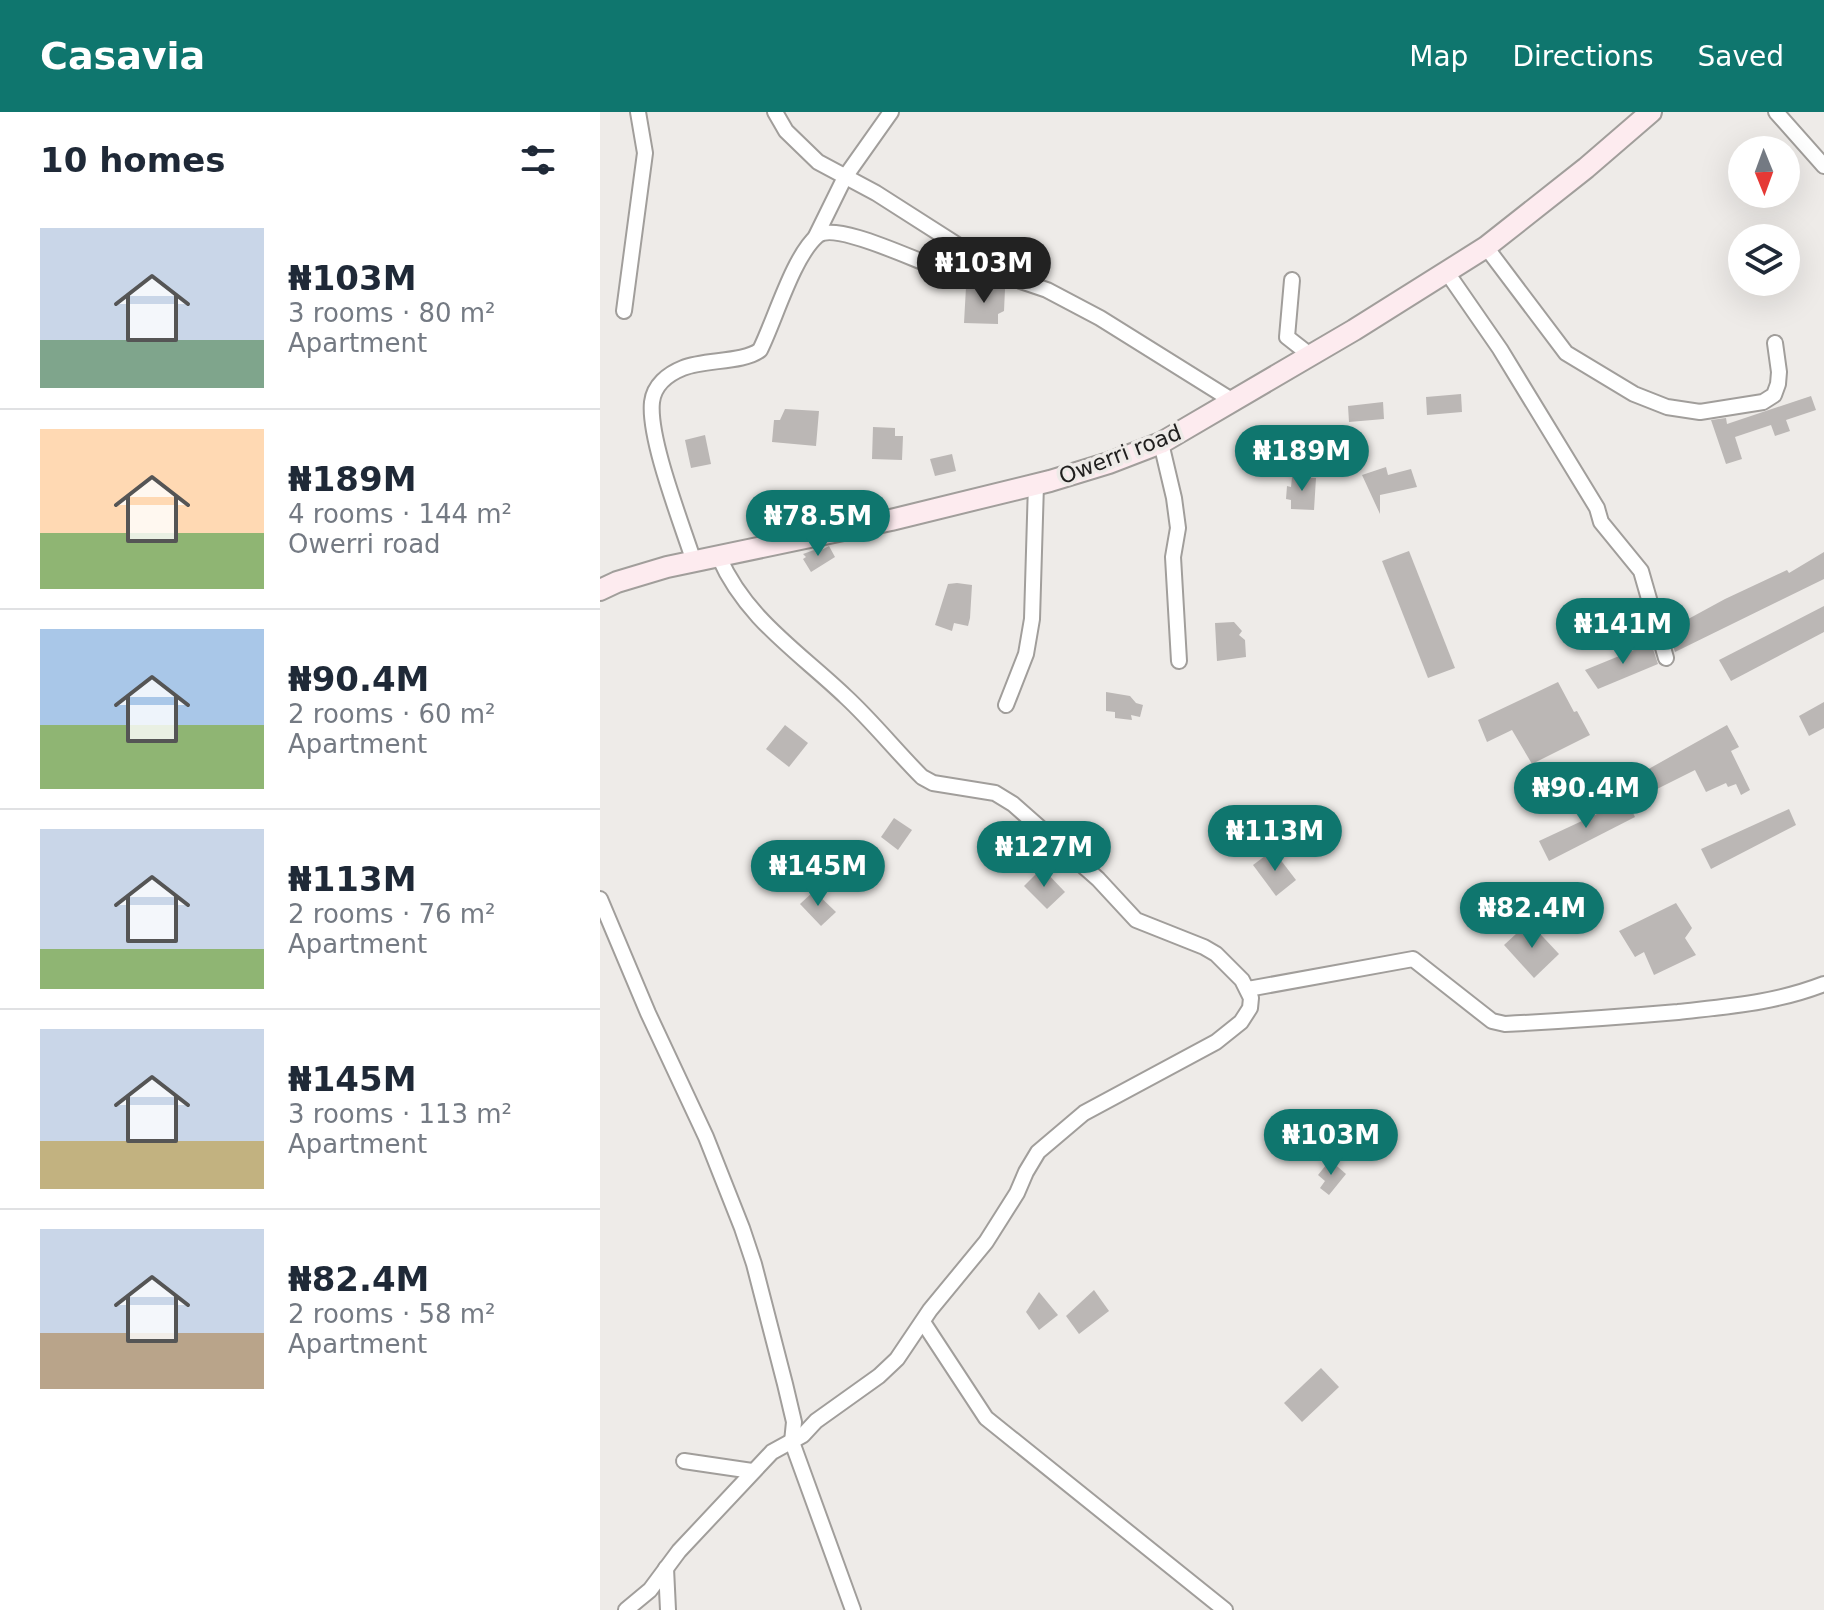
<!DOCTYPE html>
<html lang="en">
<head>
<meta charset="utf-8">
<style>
  body { margin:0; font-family:"DejaVu Sans",sans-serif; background:#f2f2f3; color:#1f2937; height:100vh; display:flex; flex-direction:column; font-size:30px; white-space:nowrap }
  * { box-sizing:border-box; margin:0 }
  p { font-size:26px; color:#747a83 }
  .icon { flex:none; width:44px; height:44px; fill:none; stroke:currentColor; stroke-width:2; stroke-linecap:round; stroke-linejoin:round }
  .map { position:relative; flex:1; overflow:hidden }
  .panel { display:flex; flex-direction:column; background:#fff; width:600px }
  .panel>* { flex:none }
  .needle { width:52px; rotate:179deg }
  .controls { position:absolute; left:1128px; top:24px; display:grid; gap:16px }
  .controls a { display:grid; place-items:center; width:72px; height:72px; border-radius:50%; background:#fff; box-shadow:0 8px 32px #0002; font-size:40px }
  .price { position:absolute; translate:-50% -68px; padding:0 18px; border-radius:28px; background:#0f766e; color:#fff; font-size:26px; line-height:52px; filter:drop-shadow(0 2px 4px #0008) }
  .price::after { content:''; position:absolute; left:50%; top:48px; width:24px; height:18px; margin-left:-12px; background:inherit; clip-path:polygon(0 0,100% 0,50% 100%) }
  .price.on { background:#222; color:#fff }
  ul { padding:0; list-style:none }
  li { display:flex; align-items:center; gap:24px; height:200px; padding:0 40px }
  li+li { border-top:2px solid #e0e1e3 }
  li span { display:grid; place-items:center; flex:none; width:224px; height:160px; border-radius:0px; color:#555 }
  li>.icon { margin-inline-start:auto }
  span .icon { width:96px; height:96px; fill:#fffc; stroke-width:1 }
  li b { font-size:34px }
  h2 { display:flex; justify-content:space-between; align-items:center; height:96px; padding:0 40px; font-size:34px }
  header { display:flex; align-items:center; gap:48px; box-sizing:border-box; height:112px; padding:0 40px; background:#0f766e; color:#fff }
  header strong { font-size:38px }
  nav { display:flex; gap:44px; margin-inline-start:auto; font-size:28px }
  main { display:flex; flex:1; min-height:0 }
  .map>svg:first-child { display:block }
  .building { fill:#bbb7b5 }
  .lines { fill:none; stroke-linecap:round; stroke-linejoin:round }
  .street-casing { stroke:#a19e9b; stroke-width:18 }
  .secondary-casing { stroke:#a19e9b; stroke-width:24 }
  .street { stroke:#fff; stroke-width:14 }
  .secondary { stroke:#fdebef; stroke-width:20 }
  .labels { text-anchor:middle; stroke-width:7; stroke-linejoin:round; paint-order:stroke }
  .street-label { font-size:22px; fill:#201f1e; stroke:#eeebe8 }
</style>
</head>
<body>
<header>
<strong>Casavia</strong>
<nav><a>Map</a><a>Directions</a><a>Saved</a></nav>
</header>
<main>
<section class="panel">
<h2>10 homes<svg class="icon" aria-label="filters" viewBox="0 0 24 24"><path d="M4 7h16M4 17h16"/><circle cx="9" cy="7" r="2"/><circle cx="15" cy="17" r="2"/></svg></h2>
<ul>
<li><span style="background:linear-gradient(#c9d6e8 70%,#7fa58c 0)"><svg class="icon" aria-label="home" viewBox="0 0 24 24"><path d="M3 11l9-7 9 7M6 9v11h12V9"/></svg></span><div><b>₦103M</b><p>3 rooms · 80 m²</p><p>Apartment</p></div></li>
<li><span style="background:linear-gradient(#ffd9b3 65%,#8fb573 0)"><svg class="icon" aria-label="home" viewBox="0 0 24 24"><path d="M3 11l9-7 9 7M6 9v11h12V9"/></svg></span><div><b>₦189M</b><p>4 rooms · 144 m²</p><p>Owerri road</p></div></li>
<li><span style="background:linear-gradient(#a9c7e8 60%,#8fb573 0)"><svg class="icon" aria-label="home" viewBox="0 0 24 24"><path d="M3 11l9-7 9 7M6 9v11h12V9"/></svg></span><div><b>₦90.4M</b><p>2 rooms · 60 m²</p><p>Apartment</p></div></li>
<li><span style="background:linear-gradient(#c9d6e8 75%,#8fb573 0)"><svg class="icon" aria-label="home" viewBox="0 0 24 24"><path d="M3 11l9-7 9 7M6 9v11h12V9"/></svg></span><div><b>₦113M</b><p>2 rooms · 76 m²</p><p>Apartment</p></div></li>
<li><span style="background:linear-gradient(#c9d6e8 70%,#c2b280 0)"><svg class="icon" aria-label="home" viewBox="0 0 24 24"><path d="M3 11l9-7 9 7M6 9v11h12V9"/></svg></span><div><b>₦145M</b><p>3 rooms · 113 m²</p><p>Apartment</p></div></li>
<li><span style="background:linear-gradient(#c9d6e8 65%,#b9a48a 0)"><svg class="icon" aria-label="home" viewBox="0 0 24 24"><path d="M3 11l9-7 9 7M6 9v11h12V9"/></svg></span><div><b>₦82.4M</b><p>2 rooms · 58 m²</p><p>Apartment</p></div></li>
</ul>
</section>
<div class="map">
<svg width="1224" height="1498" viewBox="0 0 1224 1498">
  <rect width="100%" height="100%" fill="#eeebe8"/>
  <!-- building -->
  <g class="building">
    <path d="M366 175 405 177 404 199 398 202V212L364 211Z"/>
    <path d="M861 282 862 300 827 303 826 285Z"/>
    <path d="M1211 284 1216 298 1186 308 1190 319 1175 324 1171 313 1135 325 1142 347 1126 352 1111 308 1126 306 1127 312Z"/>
    <path d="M783 290 784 307 749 310 748 294Z"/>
    <path d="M185 297 219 299 216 334 172 330 174 308H180Z"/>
    <path d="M273 315 295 316V324H303L302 348 272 347Z"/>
    <path d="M105 323 111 352 91 356 85 328Z"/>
    <path d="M352 342 356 359 335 364 330 347Z"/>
    <path d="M786 355 788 363 811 357 817 375 780 383V402L762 363Z"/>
    <path d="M692 365 716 366 714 398 691 397V388L686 387 687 374 691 375Z"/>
    <path d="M229 434 235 445 211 460 203 447 206 445 203 442 214 438 216 441Z"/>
    <path d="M809 439 855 556 828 566 782 449Z"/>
    <path d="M1224 440V467L1075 540 1068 518 1125 487 1187 458 1189 461Z"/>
    <path d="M357 471 372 473 370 506 368 514 354 511 352 519 335 513 348 472Z"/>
    <path d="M1224 494V520L1131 569 1119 548Z"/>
    <path d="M634 510 642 519 639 523 645 528 646 545 617 549 615 511Z"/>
    <path d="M1051 531 1058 552 998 577 985 558Z"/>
    <path d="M958 570 974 600 977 599 990 623 932 652 912 618 887 630 878 608Z"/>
    <path d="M506 580 530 584 536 591 543 593 540 605 531 603 532 608 515 606V600L506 599Z"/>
    <path d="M1224 590V616L1209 624 1199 604Z"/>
    <path d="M185 613 208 631 189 655 166 637Z"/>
    <path d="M1127 613 1139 635 1131 639 1150 678 1141 683 1136 672 1128 675 1126 671 1106 680 1095 658 1055 678 1045 659Z"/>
    <path d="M1027 688 1035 705 949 749 939 729Z"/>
    <path d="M1189 697 1196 713 1111 757 1101 737Z"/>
    <path d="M294 706 312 718 298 738 281 725Z"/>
    <path d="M673 738 696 768 676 784 653 753Z"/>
    <path d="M442 756 465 780 447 797 424 774Z"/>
    <path d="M214 779 236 800 221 814 200 792Z"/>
    <path d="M1076 791 1092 816 1085 826 1096 843 1054 863 1044 840 1035 845 1019 819Z"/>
    <path d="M929 810 959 842 934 866 904 833Z"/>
    <path d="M711 997 728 1012 711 1029 695 1017Z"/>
    <path d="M730 1048 746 1062 729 1083 720 1076 725 1069 718 1063Z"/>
    <path d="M494 1178 509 1199 479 1222 466 1204Z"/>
    <path d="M439 1180 458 1203 439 1218 426 1200Z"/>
    <path d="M721 1256 739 1275 702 1310 684 1291Z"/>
  </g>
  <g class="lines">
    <!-- street casing -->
    <g class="street-casing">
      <g id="street">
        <path d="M175 0 186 19 218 50 276 81 406 164 447 178 500 206 633 289"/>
        <path d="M1176 0 1224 54"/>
        <path d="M216 124 245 65 291 0"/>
        <path d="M886 135 966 241 1034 282 1067 295 1100 300 1163 290 1174 283 1178 272 1179 260 1175 231"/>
        <path d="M846 159 900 237 997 396 1001 410 1041 459 1066 546"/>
        <path d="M692 168 687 225 710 243"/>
        <path d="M24 199 45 41 38 0"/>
        <path d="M561 331 574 386 578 416 573 445 579 549"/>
        <path d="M94 450C82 412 48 327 52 290 54 273 68 262 83 256 105 247 143 251 160 238 175 208 193 145 217 124 234 109 312 147 333 154 357 161 381 164 406 164"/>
        <path d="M406 593 426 542 432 507 436 372"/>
        <path d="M0 787 48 901 106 1025 142 1116 154 1152 185 1272 194 1310 192 1330 253 1498"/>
        <path d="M648 877 813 847 892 909 905 912C963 909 1020 905 1078 900 1130 894 1175 891 1224 872"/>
        <path d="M323 1210 386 1306 625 1498"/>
        <path d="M84 1349 152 1359"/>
        <path d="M66 1456 68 1498"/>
        <path d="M26 1498 50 1478 79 1439 172 1340 203 1323 216 1309 279 1264 297 1247 330 1198 386 1130 417 1081 426 1060 438 1040 484 1001 616 930 641 910 650 896 651 886 642 868 616 842 604 835 536 808 498 767 413 692 395 681 333 671 322 665C296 639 273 610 246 585 199 540 146 507 119 445"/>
      </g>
    </g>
    <!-- secondary casing -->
    <g class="secondary-casing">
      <path id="secondary" d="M0 478 17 470 67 455 291 408 450 369 509 351 561 331 754 218 886 135 986 56 1051 0"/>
    </g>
    <!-- street -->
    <use href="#street" class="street"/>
    <!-- secondary -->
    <use href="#secondary" class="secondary"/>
  </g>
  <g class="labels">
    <!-- street labels -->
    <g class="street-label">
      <text transform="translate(520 342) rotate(-21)" y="8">Owerri road</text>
    </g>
  </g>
</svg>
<div class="controls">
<a><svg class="needle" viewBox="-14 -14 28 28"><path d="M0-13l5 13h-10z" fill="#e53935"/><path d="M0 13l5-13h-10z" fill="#747a83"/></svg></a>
<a><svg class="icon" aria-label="layers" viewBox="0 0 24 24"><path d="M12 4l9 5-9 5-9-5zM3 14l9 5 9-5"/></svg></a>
</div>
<b class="price on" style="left:384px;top:193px">₦103M</b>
<b class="price" style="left:702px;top:381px">₦189M</b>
<b class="price" style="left:218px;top:446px">₦78.5M</b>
<b class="price" style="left:1023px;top:554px">₦141M</b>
<b class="price" style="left:986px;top:718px">₦90.4M</b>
<b class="price" style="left:675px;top:761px">₦113M</b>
<b class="price" style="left:444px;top:777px">₦127M</b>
<b class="price" style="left:218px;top:796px">₦145M</b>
<b class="price" style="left:932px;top:838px">₦82.4M</b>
<b class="price" style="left:731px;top:1065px">₦103M</b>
</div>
</main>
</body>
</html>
